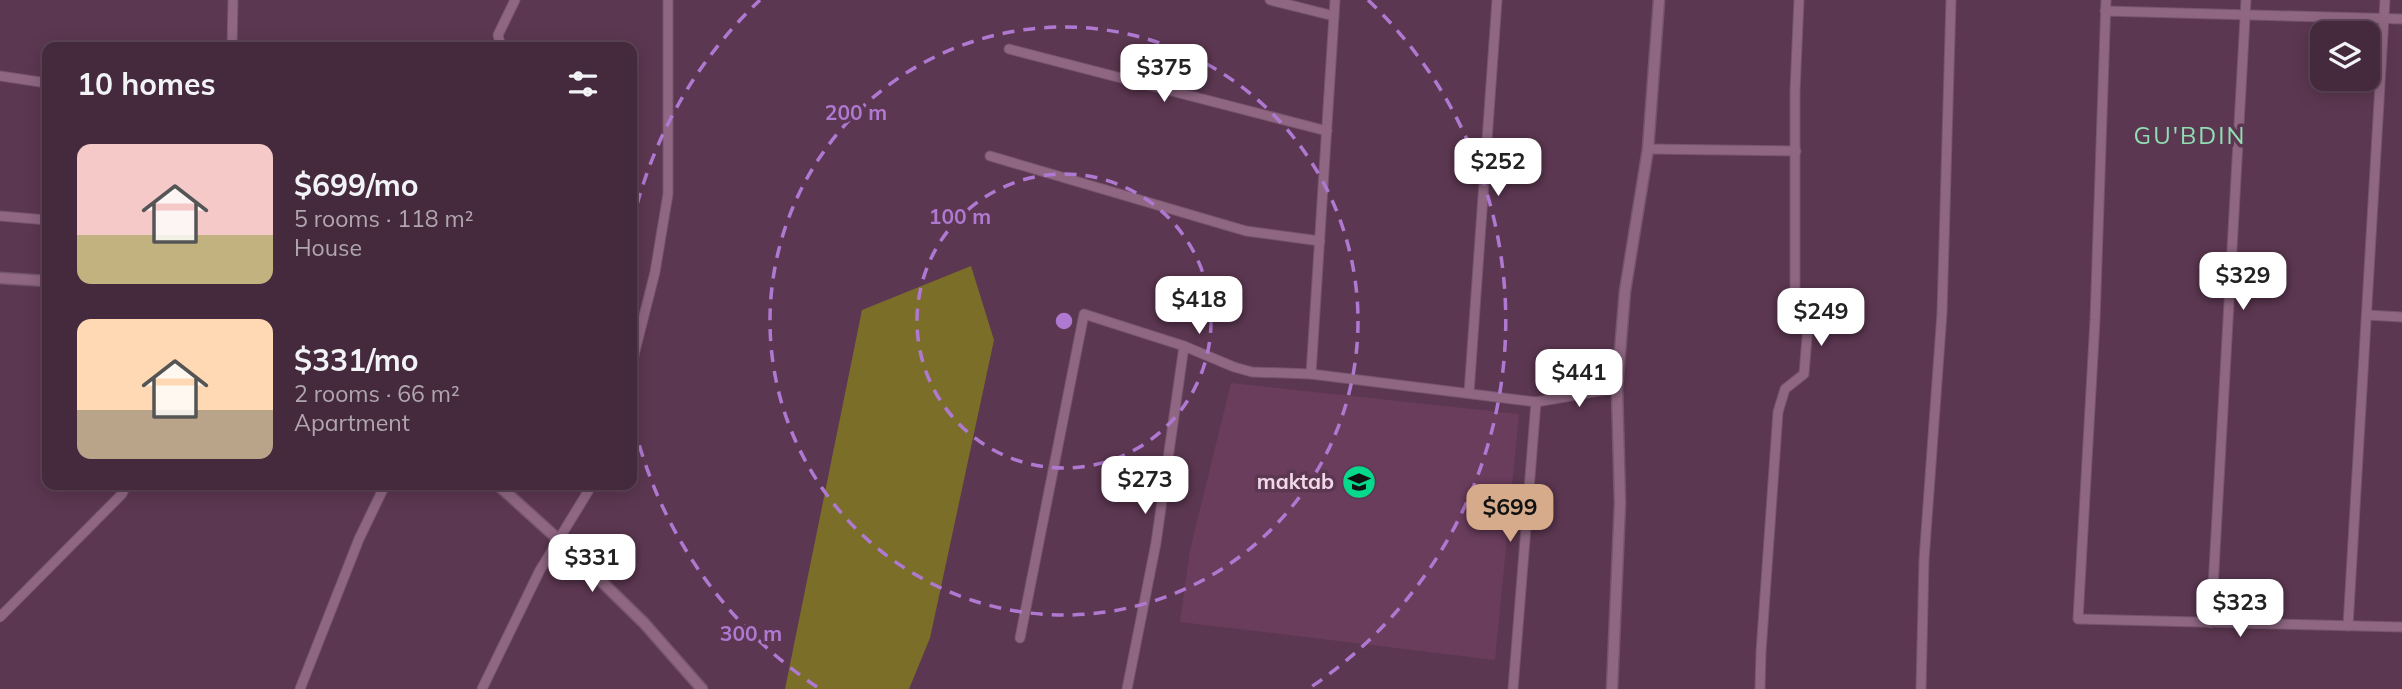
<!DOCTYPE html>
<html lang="en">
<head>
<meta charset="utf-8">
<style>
  body { margin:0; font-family:Mulish,sans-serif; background:#4c3144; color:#f1f3f6; height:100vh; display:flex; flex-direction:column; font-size:26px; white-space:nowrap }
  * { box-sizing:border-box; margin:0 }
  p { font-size:23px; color:#b0a6b0 }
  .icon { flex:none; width:38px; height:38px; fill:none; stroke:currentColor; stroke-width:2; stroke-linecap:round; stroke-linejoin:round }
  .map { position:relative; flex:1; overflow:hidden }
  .side { position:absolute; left:42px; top:42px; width:595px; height:448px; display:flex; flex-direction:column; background:#45293d; border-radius:14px; box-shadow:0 4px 18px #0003,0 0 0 2px #5d4557 }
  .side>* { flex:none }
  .controls { position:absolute; left:2310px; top:21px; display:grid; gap:14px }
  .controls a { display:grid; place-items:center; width:70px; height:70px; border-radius:14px; background:#45293d; box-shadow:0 4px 18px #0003,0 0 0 2px #5d4557; font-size:35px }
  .price { position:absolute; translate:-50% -60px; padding:0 16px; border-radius:14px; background:#fff; color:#222; font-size:23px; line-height:46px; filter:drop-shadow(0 2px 4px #0008) }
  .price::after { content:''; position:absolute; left:50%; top:42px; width:21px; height:16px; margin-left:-10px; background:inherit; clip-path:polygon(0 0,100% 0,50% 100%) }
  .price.selected { background:#d6ab8b; color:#111 }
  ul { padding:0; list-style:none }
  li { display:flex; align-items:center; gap:21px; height:175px; padding:0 35px }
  li span { display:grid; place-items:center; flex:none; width:196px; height:140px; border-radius:14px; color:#555 }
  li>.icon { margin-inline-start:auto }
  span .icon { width:84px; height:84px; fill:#fffc; stroke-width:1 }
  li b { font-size:30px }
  h2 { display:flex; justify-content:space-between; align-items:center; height:84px; padding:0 35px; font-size:30px }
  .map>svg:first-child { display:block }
  .built { fill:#6a3d5d }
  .green { fill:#7b6e29 }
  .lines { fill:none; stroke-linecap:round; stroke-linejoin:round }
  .minor-casing { stroke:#75556c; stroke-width:11 }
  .tertiary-casing { stroke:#75556c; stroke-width:13 }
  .minor { stroke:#906783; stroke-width:9 }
  .tertiary { stroke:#906783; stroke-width:10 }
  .ring { fill:none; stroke:#b079d1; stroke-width:3.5; stroke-dasharray:12 9 }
  .labels { text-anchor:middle; stroke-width:7; stroke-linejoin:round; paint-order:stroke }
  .poi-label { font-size:21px; font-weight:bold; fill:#f0d8e8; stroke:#5c3751; text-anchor:end }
  .quarter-label { font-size:24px; letter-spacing:2px; fill:#90deb2; stroke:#5c3751 }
  .centre { fill:#b079d1; stroke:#5c3751; stroke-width:3.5 }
  .ring-label { font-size:21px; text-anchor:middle; font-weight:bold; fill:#b079d1; stroke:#5c3751; stroke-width:7; stroke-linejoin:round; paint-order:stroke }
</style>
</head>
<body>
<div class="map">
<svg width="2402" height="689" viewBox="0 0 2402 689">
  <rect width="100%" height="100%" fill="#5c3751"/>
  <!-- built -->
  <path class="built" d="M1231 383 1519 414 1495 660 1180 622 1190 550Z"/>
  <!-- green -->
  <path class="green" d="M971 266 994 340 930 638 909 689H785L862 310Z"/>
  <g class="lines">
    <!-- minor casing -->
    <g class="minor-casing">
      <g id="minor">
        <path d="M1270 0 1334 16"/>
        <path d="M2106 0 2095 320 2078 619 2402 627"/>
        <path d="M2105 11 2402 19"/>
        <path d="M232 47 233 0"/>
        <path d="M501 47 498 35 515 0"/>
        <path d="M1009 49 1327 131"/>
        <path d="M0 76 47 83"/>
        <path d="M1648 149 1796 151"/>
        <path d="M990 156 1246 231 1320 241"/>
        <path d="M0 216 47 220"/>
        <path d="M2367 315 2402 317"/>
        <path d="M632 363 655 272 668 194V0"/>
        <path d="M1311 374 1335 0"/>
        <path d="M1469 393 1497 0"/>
        <path d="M0 617 122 494 126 485"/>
        <path d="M2211 623 2246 0"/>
        <path d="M2348 626 2385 0"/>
        <path d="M1020 638 1084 314 1184 346 1234 367 1252 372 1311 374 1536 402 1617 388"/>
        <path d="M300 689 359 539 385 485"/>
        <path d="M482 689 540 570 592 485"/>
        <path d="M1127 689 1156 543 1184 346"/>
        <path d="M1513 689 1536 402"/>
        <path d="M1760 689 1761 652 1778 412 1785 389 1804 374 1808 325 1795 302V91L1799 0"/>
        <path d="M1921 689 1924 560 1942 313 1951 0"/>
      </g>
    </g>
    <!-- tertiary casing -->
    <g class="tertiary-casing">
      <g id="tertiary">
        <path d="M0 278 47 281"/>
        <path d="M498 485 560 541 644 623 702 689"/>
        <path d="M1612 689 1620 503 1617 388 1625 291 1648 149 1659 0"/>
      </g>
    </g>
    <!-- minor -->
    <use href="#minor" class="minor"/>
    <!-- tertiary -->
    <use href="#tertiary" class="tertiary"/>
  </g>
  <!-- distance rings -->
  <g class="ring">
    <circle cx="1064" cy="321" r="147"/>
    <circle cx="1064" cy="321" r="294"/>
    <path d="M817 687A442 442 0 0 1 632 417M632 225A442 442 0 0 1 760 0M1368 0A442 442 0 0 1 1311 687"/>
  </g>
  <!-- icons -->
  <defs>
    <g id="school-disc" transform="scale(1.75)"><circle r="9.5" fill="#05d98b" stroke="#5c3751"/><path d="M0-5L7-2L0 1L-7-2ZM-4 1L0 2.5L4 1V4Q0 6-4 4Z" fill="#111"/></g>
  </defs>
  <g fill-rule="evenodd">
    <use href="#school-disc" x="1359" y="482"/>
  </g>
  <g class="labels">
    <!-- poi labels -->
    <g class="poi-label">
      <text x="1334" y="489">maktab</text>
    </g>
    <!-- quarter labels -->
    <g class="quarter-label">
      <text x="2190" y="144">GU'BDIN</text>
    </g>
  </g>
  <circle cx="1064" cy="321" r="10" class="centre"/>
  <g class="ring-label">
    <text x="856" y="120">200 m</text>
    <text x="960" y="224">100 m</text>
    <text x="751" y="641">300 m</text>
  </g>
</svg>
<div class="controls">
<a><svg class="icon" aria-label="layers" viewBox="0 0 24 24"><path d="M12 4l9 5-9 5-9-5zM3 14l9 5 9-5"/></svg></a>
</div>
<b class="price" style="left:1164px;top:104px">$375</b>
<b class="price" style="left:1498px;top:198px">$252</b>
<b class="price" style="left:2243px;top:312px">$329</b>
<b class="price" style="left:1199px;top:336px">$418</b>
<b class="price" style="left:1821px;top:348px">$249</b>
<b class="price" style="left:1579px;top:409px">$441</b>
<b class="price" style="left:1145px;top:516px">$273</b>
<b class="price selected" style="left:1510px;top:544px">$699</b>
<b class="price" style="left:592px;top:594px">$331</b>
<b class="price" style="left:2240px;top:639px">$323</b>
<section class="side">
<h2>10 homes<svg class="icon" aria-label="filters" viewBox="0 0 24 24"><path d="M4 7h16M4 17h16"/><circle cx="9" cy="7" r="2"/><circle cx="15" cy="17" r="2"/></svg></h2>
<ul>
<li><span style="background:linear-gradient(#f6c9c9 65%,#c2b280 0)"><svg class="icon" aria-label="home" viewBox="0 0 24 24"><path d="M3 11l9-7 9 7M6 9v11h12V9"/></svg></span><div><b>$699/mo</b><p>5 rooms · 118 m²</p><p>House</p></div></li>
<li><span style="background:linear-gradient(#ffd9b3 65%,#b9a48a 0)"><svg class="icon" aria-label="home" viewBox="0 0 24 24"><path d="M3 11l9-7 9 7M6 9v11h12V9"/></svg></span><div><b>$331/mo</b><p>2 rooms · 66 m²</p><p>Apartment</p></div></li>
</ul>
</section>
</div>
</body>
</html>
